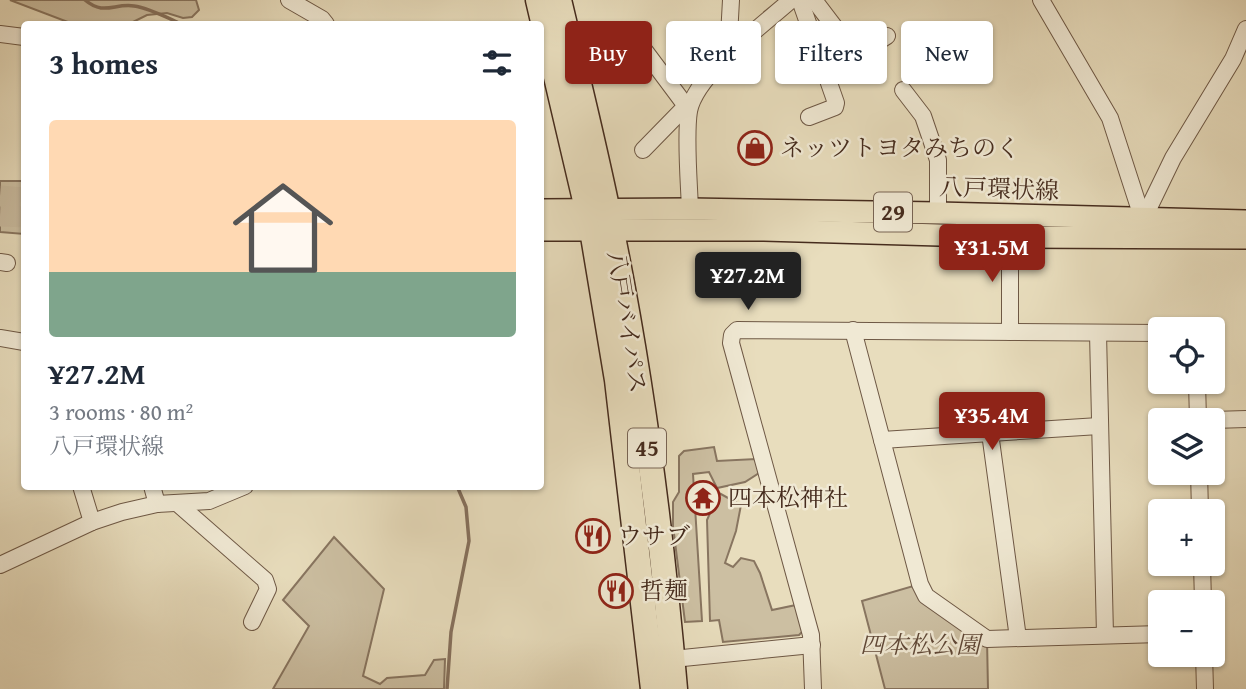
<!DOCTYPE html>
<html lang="en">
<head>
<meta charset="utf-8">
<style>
  body { margin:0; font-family:"Gentium Book Plus","Noto Serif JP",serif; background:#f6f6f7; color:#1f2937; height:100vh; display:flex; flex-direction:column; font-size:26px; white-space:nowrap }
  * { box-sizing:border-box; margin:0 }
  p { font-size:23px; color:#747a83 }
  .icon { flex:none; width:38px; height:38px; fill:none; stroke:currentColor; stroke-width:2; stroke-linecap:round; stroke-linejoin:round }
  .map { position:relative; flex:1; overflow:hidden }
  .details { position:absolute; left:21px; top:21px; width:523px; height:469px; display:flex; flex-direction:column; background:#fff; border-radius:7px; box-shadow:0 2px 5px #0004 }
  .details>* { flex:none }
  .guide { position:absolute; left:565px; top:21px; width:576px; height:63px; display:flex; gap:14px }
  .controls { position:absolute; left:1148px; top:317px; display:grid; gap:14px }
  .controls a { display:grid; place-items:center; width:77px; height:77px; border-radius:7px; background:#fff; box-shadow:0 2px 5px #0004; font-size:35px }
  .price { position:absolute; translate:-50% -60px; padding:0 16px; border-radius:7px; background:#8f2418; color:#fff; font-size:23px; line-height:46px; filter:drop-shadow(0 2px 4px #0008) }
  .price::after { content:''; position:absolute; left:50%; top:42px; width:21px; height:16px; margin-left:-10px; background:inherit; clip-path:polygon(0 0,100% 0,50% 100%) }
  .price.current { background:#222; color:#fff }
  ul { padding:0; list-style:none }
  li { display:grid; align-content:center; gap:14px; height:371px; padding:0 28px }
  li span { display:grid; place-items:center; height:217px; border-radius:7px; color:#555 }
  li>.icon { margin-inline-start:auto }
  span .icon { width:126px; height:126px; fill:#fffc; stroke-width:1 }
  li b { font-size:30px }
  h2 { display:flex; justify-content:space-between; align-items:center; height:84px; padding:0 28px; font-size:30px }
  .tag { padding:0 24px; border-radius:7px; background:#fff; box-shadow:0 2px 5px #0004; font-size:24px; line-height:63px }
  .tag.current { background:#8f2418; color:#fff }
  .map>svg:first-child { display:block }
  .green { fill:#ccbfa2; stroke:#887560; stroke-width:2 }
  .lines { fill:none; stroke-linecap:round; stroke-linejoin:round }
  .stream { stroke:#86715d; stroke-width:3.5 }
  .major-tunnel { stroke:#c7b99d; stroke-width:21; stroke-dasharray:21 10; stroke-linecap:butt }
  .minor-casing { stroke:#6e5845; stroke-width:18 }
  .major-casing { stroke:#452b1d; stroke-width:24 }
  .highway-casing { stroke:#452b1d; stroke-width:27 }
  .minor { stroke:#f0e9d4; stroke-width:16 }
  .major { stroke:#e8ddbd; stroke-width:21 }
  .highway { stroke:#e8ddbd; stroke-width:24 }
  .labels { text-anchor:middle; stroke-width:5; stroke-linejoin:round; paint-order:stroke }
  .shield { fill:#f0e9d4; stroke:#786454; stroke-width:2 }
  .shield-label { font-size:23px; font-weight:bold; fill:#452b1d }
  .poi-label { font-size:24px; fill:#452b1d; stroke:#f0e9d4; text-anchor:start }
  .street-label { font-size:24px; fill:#452b1d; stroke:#f0e9d4 }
  .park-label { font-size:24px; font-style:italic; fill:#604938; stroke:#f0e9d4 }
</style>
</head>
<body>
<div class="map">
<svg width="1246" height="689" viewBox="0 0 1246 689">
  <rect width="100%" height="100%" fill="#e8ddbd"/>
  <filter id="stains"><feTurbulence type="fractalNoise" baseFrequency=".00286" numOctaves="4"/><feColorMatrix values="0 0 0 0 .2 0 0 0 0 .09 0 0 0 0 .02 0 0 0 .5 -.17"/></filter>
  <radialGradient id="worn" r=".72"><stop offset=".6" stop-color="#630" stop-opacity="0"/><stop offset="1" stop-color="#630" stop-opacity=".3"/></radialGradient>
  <!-- green -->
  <g class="green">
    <path d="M10 0H196L199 10 192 17 183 18 167 13 147 15 129 24H73Z"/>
    <path d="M0 181H24V234L0 232Z"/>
    <path d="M714 447 717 461 756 459 759 473 745 482 717 488 709 472 693 474 702 621 685 622 673 526V502L679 492V456L684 451Z"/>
    <path d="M719 493 741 505 736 531 725 563 733 567 741 558 754 561 760 573 772 610 796 605 803 631 799 635 723 642 719 620 710 621 707 520Z"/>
    <path d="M334 537 384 589 363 676 380 684 387 678 425 675 434 660 445 659 444 689H273L309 626 283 600Z"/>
    <path d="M920 584 987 639 988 689H885L862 601Z"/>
  </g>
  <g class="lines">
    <!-- stream -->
    <g class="stream">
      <path d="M85 0C104 16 114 3 134 6 148 8 164 16 177 22L178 24"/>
      <path d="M447 689 451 632 469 541 466 507 457 486"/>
    </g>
    <!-- major-tunnel -->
    <g class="major-tunnel">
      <path d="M0 196 24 198"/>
      <path d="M0 216 24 217"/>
    </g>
    <!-- minor casing -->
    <g class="minor-casing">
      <g id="minor">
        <path d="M289 0 322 19 326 24"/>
        <path d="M800 0 836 103 835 107 809 117"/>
        <path d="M814 0 849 46C864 53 874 44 887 36"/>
        <path d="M1041 0 1110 118 1143 220"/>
        <path d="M0 34 24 37"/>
        <path d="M636 39 689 110"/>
        <path d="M728 54 731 0"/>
        <path d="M903 90 923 116 938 160V213"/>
        <path d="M643 150 686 106"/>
        <path d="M690 209C689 182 685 136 689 111 696 74 763 25 791 0"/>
        <path d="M1143 220 1173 158 1233 59 1246 29"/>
        <path d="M0 262 7 263"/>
        <path d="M853 330 920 584 926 596 987 639 1160 634"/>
        <path d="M1010 332V237"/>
        <path d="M1098 333 1105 635"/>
        <path d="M0 338 24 342"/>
        <path d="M1197 382 1198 420"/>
        <path d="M1213 420 1246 419"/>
        <path d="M990 433 1018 638"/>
        <path d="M882 440 1099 426"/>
        <path d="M1199 472 1200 511"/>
        <path d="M81 486 92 522"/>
        <path d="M152 486 157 504"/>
        <path d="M177 503 265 580 268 589 252 622"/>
        <path d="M1202 564 1203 602"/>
        <path d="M0 565 92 522 122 512 157 504 209 501 245 486"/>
        <path d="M1204 654 1205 689"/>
        <path d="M673 659 812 645"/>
        <path d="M813 689 811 635 731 343 732 335 737 330 1160 333"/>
      </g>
    </g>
    <!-- major casing -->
    <g class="major-casing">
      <g id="major">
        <path d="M541 210 690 209 938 213 1246 221"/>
        <path d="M541 230H764L1010 237 1246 238"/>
      </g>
    </g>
    <!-- highway casing -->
    <g class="highway-casing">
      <g id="highway">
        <path d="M538 0 592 230 617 380 653 689"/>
        <path d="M559 0C577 76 596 151 611 227 642 379 662 535 675 689"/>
      </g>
    </g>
    <!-- minor -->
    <use href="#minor" class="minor"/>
    <!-- major -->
    <use href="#major" class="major"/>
    <!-- highway -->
    <use href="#highway" class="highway"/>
  </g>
  <!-- icons -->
  <defs>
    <g id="shop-ring" transform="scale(1.75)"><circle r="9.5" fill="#f0e9d4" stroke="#8f2418" stroke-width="1.5"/><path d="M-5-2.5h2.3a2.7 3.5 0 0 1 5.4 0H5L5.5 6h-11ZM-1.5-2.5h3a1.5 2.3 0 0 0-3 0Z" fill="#8f2418"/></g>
    <g id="temple-ring" transform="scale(1.75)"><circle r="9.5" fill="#f0e9d4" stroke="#8f2418" stroke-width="1.5"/><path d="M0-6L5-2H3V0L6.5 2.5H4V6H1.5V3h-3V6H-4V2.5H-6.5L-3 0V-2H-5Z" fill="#8f2418"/></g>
    <g id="restaurant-ring" transform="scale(1.75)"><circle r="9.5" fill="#f0e9d4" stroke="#8f2418" stroke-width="1.5"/><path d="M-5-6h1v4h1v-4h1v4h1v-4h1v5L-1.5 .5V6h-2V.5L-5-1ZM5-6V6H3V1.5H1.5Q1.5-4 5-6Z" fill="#8f2418"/></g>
  </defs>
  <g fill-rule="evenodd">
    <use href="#shop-ring" x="755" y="148"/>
    <use href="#temple-ring" x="703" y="498"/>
    <use href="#restaurant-ring" x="593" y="536"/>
    <use href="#restaurant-ring" x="616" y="591"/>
  </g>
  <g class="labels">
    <!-- shield labels -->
    <g class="shield">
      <rect x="874" y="192.5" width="38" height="39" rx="5"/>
      <rect x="628" y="428.5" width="38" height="39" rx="5"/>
    </g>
    <g class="shield-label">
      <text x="893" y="220">29</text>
      <text x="647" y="456">45</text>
    </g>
    <!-- poi labels -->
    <g class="poi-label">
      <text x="780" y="156">ネッツトヨタみちのく</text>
      <text x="728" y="506">四本松神社</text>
      <text x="618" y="544">ウサブ</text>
      <text x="640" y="599">哲麺</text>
    </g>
    <!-- street labels -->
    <g class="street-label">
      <text transform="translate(999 189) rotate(2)" y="8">八戸環状線</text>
      <text transform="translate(627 322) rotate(81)" y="8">八戸バイパス</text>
    </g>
    <!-- park labels -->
    <g class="park-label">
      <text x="920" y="653">四本松公園</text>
    </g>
  </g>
  <rect width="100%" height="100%" filter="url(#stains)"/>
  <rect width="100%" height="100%" fill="url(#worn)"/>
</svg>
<div class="controls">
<a><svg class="icon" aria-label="locate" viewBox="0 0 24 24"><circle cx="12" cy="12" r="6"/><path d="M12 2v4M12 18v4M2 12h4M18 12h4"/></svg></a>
<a><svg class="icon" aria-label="layers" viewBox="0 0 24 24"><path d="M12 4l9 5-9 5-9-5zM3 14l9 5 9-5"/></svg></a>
<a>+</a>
<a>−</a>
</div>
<b class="price" style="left:992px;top:284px">¥31.5M</b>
<b class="price current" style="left:748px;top:312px">¥27.2M</b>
<b class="price" style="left:992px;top:452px">¥35.4M</b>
<div class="guide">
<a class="tag current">Buy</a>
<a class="tag">Rent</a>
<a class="tag">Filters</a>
<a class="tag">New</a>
</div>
<section class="details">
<h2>3 homes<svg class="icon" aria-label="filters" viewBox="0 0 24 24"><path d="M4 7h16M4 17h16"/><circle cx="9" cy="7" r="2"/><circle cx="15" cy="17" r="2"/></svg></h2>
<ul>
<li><span style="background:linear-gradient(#ffd9b3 70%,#7fa58c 0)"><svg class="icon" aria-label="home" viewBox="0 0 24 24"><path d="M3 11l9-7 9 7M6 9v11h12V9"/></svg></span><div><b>¥27.2M</b><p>3 rooms · 80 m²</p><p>八戸環状線</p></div></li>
</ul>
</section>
</div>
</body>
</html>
